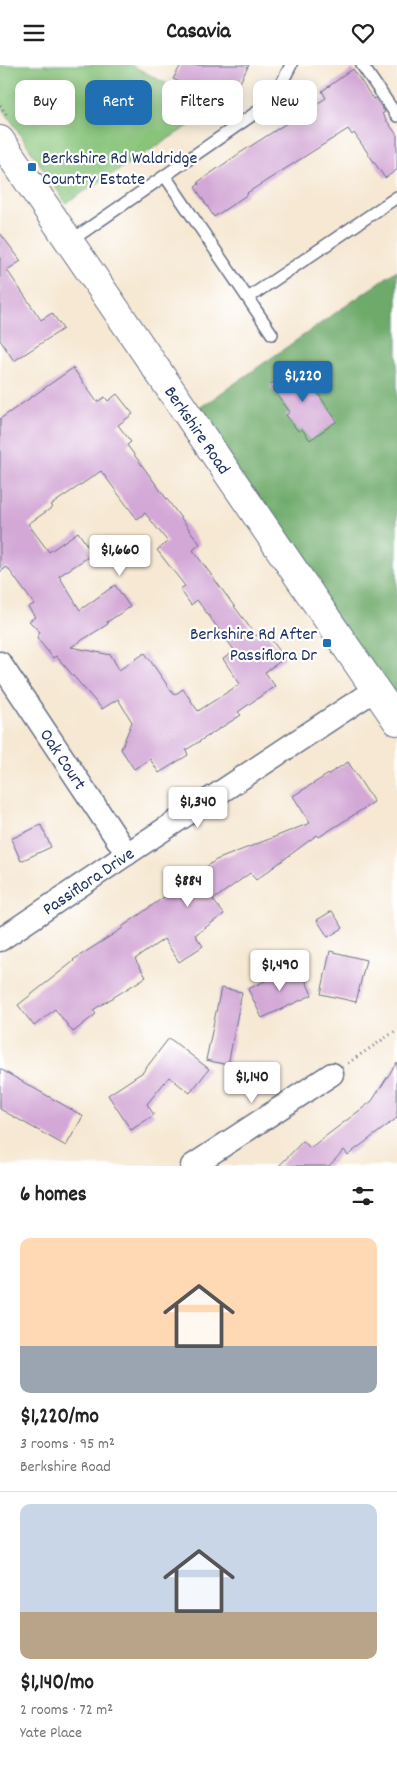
<!DOCTYPE html>
<html lang="en">
<head>
<meta charset="utf-8">
<style>
  body { margin:0; font-family:Dekko,sans-serif; background:#f2f2f2; color:#222; height:100vh; display:flex; flex-direction:column; font-size:19px; white-space:nowrap }
  * { box-sizing:border-box; margin:0 }
  p { font-size:16px; color:#767676 }
  .icon { flex:none; width:28px; height:28px; fill:none; stroke:currentColor; stroke-width:2; stroke-linecap:round; stroke-linejoin:round }
  .map { position:relative; height:1101px; overflow:hidden }
  .drawer { display:flex; flex-direction:column; background:#fff; flex:1 }
  .drawer>* { flex:none }
  .top-card { position:absolute; left:15px; top:15px; width:368px; height:45px; display:flex; gap:10px }
  .price { position:absolute; translate:-50% -42px; padding:0 11px; border-radius:5px; background:#fff; color:#222; font-size:16px; line-height:32px; filter:drop-shadow(0 1px 2px #0008) }
  .price::after { content:''; position:absolute; left:50%; top:30px; width:15px; height:11px; margin-left:-8px; background:inherit; clip-path:polygon(0 0,100% 0,50% 100%) }
  .price.active { background:#1f6fb2; color:#fff }
  ul { padding:0; list-style:none }
  li { display:grid; align-content:center; gap:10px; height:265px; padding:0 20px }
  li+li { border-top:1px solid #e0e0e0 }
  li span { display:grid; place-items:center; height:155px; border-radius:10px; color:#555 }
  li>.icon { margin-inline-start:auto }
  span .icon { width:90px; height:90px; fill:#fffc; stroke-width:1 }
  li b { font-size:21px }
  h2 { display:flex; justify-content:space-between; align-items:center; height:60px; padding:0 20px; font-size:21px }
  .tag { padding:0 18px; border-radius:10px; background:#fff; box-shadow:0 2px 12px #0003; font-size:18px; line-height:45px }
  .tag.active { background:#1f6fb2; color:#fff }
  header { display:flex; justify-content:space-between; align-items:center; height:65px; padding:0 20px; background:#fff; font-size:22px; font-weight:700 }
  .map>svg:first-child { display:block }
  .green { fill:#88c47a; stroke:#527a6c }
  .forest { fill:#6eaa6a; stroke:#446c64 }
  .building { fill:#d3a7d6; fill-rule:evenodd }
  .lines { fill:none; stroke-linecap:round; stroke-linejoin:round }
  .service-casing { stroke:#687087; stroke-width:14 }
  .minor-casing { stroke:#687087; stroke-width:25 }
  .secondary-casing { stroke:#687087; stroke-width:30 }
  .path { stroke:#687087; stroke-width:3; stroke-dasharray:1 4; stroke-linecap:butt }
  .service { stroke:#fff; stroke-width:11 }
  .minor { stroke:#fff; stroke-width:22 }
  .secondary { stroke:#fff; stroke-width:28 }
  .poi-dot { fill:#1f6fb2; stroke:#fff; stroke-width:2 }
  .labels { text-anchor:middle; stroke-width:4.5; stroke-linejoin:round; paint-order:stroke }
  .poi-label { font-size:18px; fill:#1b2f5e; stroke:#fff; text-anchor:start }
  .street-label { font-size:18px; fill:#1b2f5e; stroke:#fff }
</style>
</head>
<body>
<header><svg class="icon" aria-label="menu" viewBox="0 0 24 24"><path d="M4 6h16M4 12h16M4 18h16"/></svg>Casavia<svg class="icon" aria-label="heart" viewBox="0 0 24 24"><path d="M12 20l-8-8c-3-5 5-10 8-4 3-6 11-1 8 4z"/></svg></header>
<div class="map">
<svg width="397" height="1101" viewBox="0 0 397 1101">
  <rect width="100%" height="100%" fill="#fff"/>
  <filter id="ink" filterUnits="userSpaceOnUse"><feTurbulence type="fractalNoise" baseFrequency=".02" numOctaves="2"/><feDisplacementMap in="SourceGraphic" scale="10" xChannelSelector="R" yChannelSelector="G"/><feConvolveMatrix kernelMatrix="1 2 1 2 8 2 1 2 1" color-interpolation-filters="sRGB"/></filter>
  <filter id="wash" filterUnits="userSpaceOnUse"><feTurbulence type="fractalNoise" baseFrequency=".0096" numOctaves="4" result="noise"/><feDisplacementMap in="SourceGraphic" scale="20" xChannelSelector="R" yChannelSelector="G"/><feGaussianBlur stdDeviation="1.12" result="paint"/><feColorMatrix in="noise" values="0 0 0 0 0 0 0 0 0 0 0 0 0 0 0 0 0 1.4 0 .05"/><feComposite in="paint" operator="in"/></filter>
  <g filter="url(#wash)">
    <rect width="100%" height="100%" fill="#f6e8d3"/>
    <!-- green -->
    <path class="green" d="M0 0H131L224 49 195 57 66 138 0 39Z"/>
    <!-- forest -->
    <path class="forest" d="M397 205V659L188 351Z"/>
    <g id="blocks">
      <!-- building -->
      <g class="building">
        <path d="M181 0H249L229 38 219 33 218 36 173 14Z"/>
        <path d="M353 4 373 34 375 33 385 47 382 49 397 70V105L385 113 354 68 352 70 348 64 247 128 248 129 214 152 195 122 199 119 198 117 240 88 326 33 322 26Z"/>
        <path d="M0 168 21 196 7 205 41 255 52 248 63 264 14 296 0 275Z"/>
        <path d="M298 300 337 356 310 375 302 364 298 366 286 350 290 347 270 320Z"/>
        <path d="M73 303 97 337 105 332 108 336 117 329 133 349 118 360 131 377 127 380 200 479 193 485 256 571 264 565 285 593 265 607 275 621 238 647 241 650 186 685 188 690 159 708 150 694 134 704 121 684 132 657 118 634 102 644 56 591 53 593 37 573 40 567 29 556 35 552 28 542 34 539 7 502 0 507V354ZM101 406 137 454 145 448 168 477 157 485 185 521 180 524 191 540 197 535 235 586 223 594 240 619 198 646 183 624 174 630 145 588 119 605 111 590 71 582 108 559 107 557 130 542 115 520 80 545 59 511 93 489 78 467 49 487 28 459 53 442 51 440Z"/>
        <path d="M348 697 374 737 319 772 317 770 256 815 250 808 213 835 224 849 195 870 203 881 179 897 164 874 135 894 146 912 93 945 96 949 73 967 55 944 34 961 18 940 74 896 73 895 123 863 122 862 216 795 310 758 293 731Z"/>
        <path d="M41 760 51 782 21 796 11 774Z"/>
        <path d="M332 846 343 863 328 872 317 855Z"/>
        <path d="M330 886 366 895 356 937 321 929Z"/>
        <path d="M299 900 312 930 262 953 248 924Z"/>
        <path d="M221 923 242 927 228 1000 206 995Z"/>
        <path d="M169 973 209 1004 190 1028 169 1012 147 1039 154 1050 131 1065 108 1030 143 1007Z"/>
        <path d="M397 997V1053L348 1090 344 1085 329 1101H279L303 1076 310 1083 372 1036Z"/>
        <path d="M0 1004 83 1051 66 1081 0 1044Z"/>
      </g>
    </g>
  </g>
  <g filter="url(#ink)">
    <use href="#blocks" fill-opacity="0" stroke="#687087" stroke-width="1"/>
    <g class="lines">
      <!-- service casing -->
      <g class="service-casing">
        <g id="service">
          <path d="M362 0 397 51"/>
          <path d="M165 111 272 269"/>
          <path d="M69 177 264 42 276 29 291 0"/>
          <path d="M248 233 397 132"/>
        </g>
      </g>
      <!-- minor casing -->
      <g class="minor-casing">
        <g id="minor">
          <path id="s1" d="M0 598 127 789"/>
          <path id="s2" d="M0 875 127 789 376 624"/>
          <path d="M192 1101 332 1009"/>
        </g>
      </g>
      <!-- secondary casing -->
      <g class="secondary-casing">
        <g id="secondary">
          <path id="s3" d="M0 75 397 656"/>
        </g>
      </g>
      <!-- path -->
      <g class="path">
        <path d="M0 40 8 52"/>
        <path d="M348 998 397 965"/>
      </g>
      <!-- service -->
      <use href="#service" class="service"/>
      <!-- minor -->
      <use href="#minor" class="minor"/>
      <!-- secondary -->
      <use href="#secondary" class="secondary"/>
    </g>
  </g>
  <!-- markers -->
  <g class="poi-dot">
    <rect x="27" y="97" width="10" height="10" rx="2.5"/>
    <rect x="322" y="573" width="10" height="10" rx="2.5"/>
  </g>
  <g class="labels">
    <!-- poi labels -->
    <g class="poi-label">
      <text x="42" y="98">Berkshire Rd Waldridge<tspan x="42" dy="21">Country Estate</tspan></text>
      <text x="317" y="574" text-anchor="end">Berkshire Rd After<tspan x="317" dy="21">Passiflora Dr</tspan></text>
    </g>
    <!-- street labels -->
    <g class="street-label">
      <text dy="6" stroke="none"><textPath href="#s3" startOffset="351">Berkshire Road</textPath></text>
      <text dy="6" stroke="none"><textPath href="#s1" startOffset="115">Oak Court</textPath></text>
      <text dy="6" stroke="none"><textPath href="#s2" startOffset="106">Passiflora Drive</textPath></text>
    </g>
  </g>
</svg>
<b class="price active" style="left:303px;top:338px">$1,220</b>
<b class="price" style="left:120px;top:512px">$1,660</b>
<b class="price" style="left:198px;top:764px">$1,340</b>
<b class="price" style="left:188px;top:843px">$884</b>
<b class="price" style="left:280px;top:927px">$1,490</b>
<b class="price" style="left:252px;top:1039px">$1,140</b>
<div class="top-card">
<a class="tag">Buy</a>
<a class="tag active">Rent</a>
<a class="tag">Filters</a>
<a class="tag">New</a>
</div>
</div>
<section class="drawer">
<h2>6 homes<svg class="icon" aria-label="filters" viewBox="0 0 24 24"><path d="M4 7h16M4 17h16"/><circle cx="9" cy="7" r="2"/><circle cx="15" cy="17" r="2"/></svg></h2>
<ul>
<li><span style="background:linear-gradient(#ffd9b3 70%,#9aa5b1 0)"><svg class="icon" aria-label="home" viewBox="0 0 24 24"><path d="M3 11l9-7 9 7M6 9v11h12V9"/></svg></span><div><b>$1,220/mo</b><p>3 rooms · 95 m²</p><p>Berkshire Road</p></div></li>
<li><span style="background:linear-gradient(#c9d6e8 70%,#b9a48a 0)"><svg class="icon" aria-label="home" viewBox="0 0 24 24"><path d="M3 11l9-7 9 7M6 9v11h12V9"/></svg></span><div><b>$1,140/mo</b><p>2 rooms · 72 m²</p><p>Yate Place</p></div></li>
</ul>
</section>
</body>
</html>
